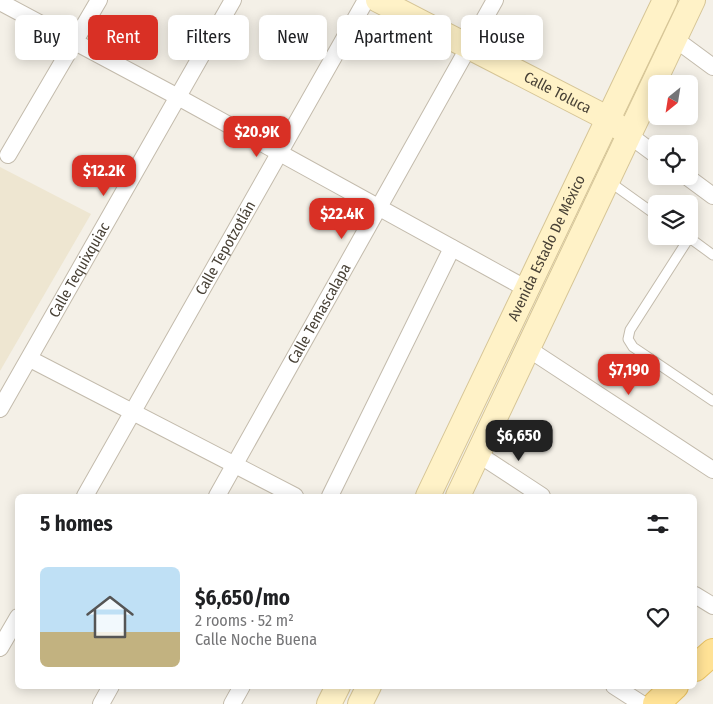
<!DOCTYPE html>
<html lang="en">
<head>
<meta charset="utf-8">
<style>
  body { margin:0; font-family:"Fira Sans Condensed",sans-serif; background:#f2f2f2; color:#202124; height:100vh; display:flex; flex-direction:column; font-size:19px; white-space:nowrap }
  * { box-sizing:border-box; margin:0 }
  p { font-size:16px; color:#757577 }
  .icon { flex:none; width:28px; height:28px; fill:none; stroke:currentColor; stroke-width:2; stroke-linecap:round; stroke-linejoin:round }
  .map { position:relative; flex:1; overflow:hidden }
  .drawer { position:absolute; left:15px; top:494px; width:682px; height:195px; display:flex; flex-direction:column; background:#fff; border-radius:8px; box-shadow:0 2px 12px #0003 }
  .drawer>* { flex:none }
  .banner { position:absolute; left:15px; top:15px; width:684px; height:45px; display:flex; gap:10px }
  .needle { width:32px; rotate:210deg }
  .controls { position:absolute; left:648px; top:75px; display:grid; gap:10px }
  .controls a { display:grid; place-items:center; width:50px; height:50px; border-radius:8px; background:#fff; box-shadow:0 2px 12px #0003; font-size:25px }
  .price { position:absolute; translate:-50% -42px; padding:0 11px; border-radius:10px; background:#d93025; color:#fff; font-size:16px; line-height:32px; filter:drop-shadow(0 1px 2px #0008) }
  .price::after { content:''; position:absolute; left:50%; top:30px; width:15px; height:11px; margin-left:-8px; background:inherit; clip-path:polygon(0 0,100% 0,50% 100%) }
  .price.active { background:#222; color:#fff }
  ul { padding:0; list-style:none }
  li { display:flex; align-items:center; gap:15px; height:125px; padding:0 25px }
  li span { display:grid; place-items:center; flex:none; width:140px; height:100px; border-radius:8px; color:#555 }
  li>.icon { margin-inline-start:auto }
  span .icon { width:60px; height:60px; fill:#fffc; stroke-width:1 }
  li b { font-size:21px }
  h2 { display:flex; justify-content:space-between; align-items:center; height:60px; padding:0 25px; font-size:21px }
  .tag { padding:0 18px; border-radius:8px; background:#fff; box-shadow:0 2px 12px #0003; font-size:18px; line-height:45px }
  .tag.active { background:#d93025; color:#fff }
  .map>svg:first-child { display:block }
  .education { fill:#eee6d1 }
  .lines { fill:none; stroke-linecap:round; stroke-linejoin:round }
  .lane-casing { stroke:#c3bbac; stroke-width:11 }
  .street-casing { stroke:#c3bbac; stroke-width:18 }
  .secondary-casing { stroke:#d6c596; stroke-width:26 }
  .primary-casing { stroke:#e8c161; stroke-width:28 }
  .lane { stroke:#fff; stroke-width:9 }
  .street { stroke:#fff; stroke-width:16 }
  .secondary { stroke:#fff2c7; stroke-width:24 }
  .primary { stroke:#ffe296; stroke-width:26 }
  .labels { text-anchor:middle; stroke-width:4.5; stroke-linejoin:round; paint-order:stroke }
  .street-label { font-size:15px; fill:#484136; stroke:#fff }
</style>
</head>
<body>
<div class="map">
<svg width="713" height="704" viewBox="0 0 713 704">
  <rect width="100%" height="100%" fill="#f4f0e7"/>
  <!-- education -->
  <path class="education" d="M0 167 91 214 0 371Z"/>
  <g class="lines">
    <!-- lane casing -->
    <g class="lane-casing">
      <g id="lane">
        <path d="M607 180 656 215"/>
        <path d="M687 236 713 255"/>
        <path d="M689 238 630 330 628 339 633 347 713 401"/>
      </g>
    </g>
    <!-- street casing -->
    <g class="street-casing">
      <g id="street">
        <path d="M0 2 178 97 527 289"/>
        <path d="M675 39 713 67"/>
        <path d="M629 135 656 155"/>
        <path d="M8 155 99 0"/>
        <path d="M686 176 713 196"/>
        <path d="M527 348 713 470"/>
        <path d="M30 359 295 496"/>
        <path id="s1" d="M0 409 233 0"/>
        <path d="M478 454 542 496"/>
        <path id="s2" d="M85 496 366 0"/>
        <path id="s3" d="M217 496 495 0"/>
        <path d="M330 496 452 248"/>
        <path d="M695 595 713 606"/>
        <path d="M0 648 18 617"/>
        <path d="M614 686 642 704"/>
        <path d="M101 704 111 686"/>
        <path d="M232 704 242 686"/>
      </g>
    </g>
    <!-- secondary casing -->
    <g class="secondary-casing">
      <g id="secondary">
        <path id="s4" d="M378 0 607 118 620 128"/>
        <path id="s5" d="M428 496 665 0"/>
        <path d="M458 496 693 0"/>
        <path d="M329 704 338 686"/>
        <path d="M360 704 369 686"/>
      </g>
    </g>
    <!-- primary casing -->
    <g class="primary-casing">
      <g id="primary">
        <path d="M695 668 713 652"/>
        <path d="M656 704 675 686"/>
      </g>
    </g>
    <!-- lane -->
    <use href="#lane" class="lane"/>
    <!-- street -->
    <use href="#street" class="street"/>
    <!-- secondary -->
    <use href="#secondary" class="secondary"/>
    <!-- primary -->
    <use href="#primary" class="primary"/>
  </g>
  <g class="labels">
    <!-- street labels -->
    <g class="street-label">
      <text dy="5" stroke="none"><textPath href="#s4" startOffset="202">Calle Toluca</textPath></text>
      <text dy="5" stroke="none"><textPath href="#s2" startOffset="285">Calle Tepotzotlán</textPath></text>
      <text dy="5" stroke="none"><textPath href="#s5" startOffset="275">Avenida Estado De México</textPath></text>
      <text dy="5" stroke="none"><textPath href="#s1" startOffset="160">Calle Tequixquiac</textPath></text>
      <text dy="5" stroke="none"><textPath href="#s3" startOffset="209">Calle Temascalapa</textPath></text>
    </g>
  </g>
</svg>
<div class="controls">
<a><svg class="needle" viewBox="-14 -14 28 28"><path d="M0-13l5 13h-10z" fill="#e53935"/><path d="M0 13l5-13h-10z" fill="#757577"/></svg></a>
<a><svg class="icon" aria-label="locate" viewBox="0 0 24 24"><circle cx="12" cy="12" r="6"/><path d="M12 2v4M12 18v4M2 12h4M18 12h4"/></svg></a>
<a><svg class="icon" aria-label="layers" viewBox="0 0 24 24"><path d="M12 4l9 5-9 5-9-5zM3 14l9 5 9-5"/></svg></a>
</div>
<b class="price" style="left:257px;top:158px">$20.9K</b>
<b class="price" style="left:104px;top:197px">$12.2K</b>
<b class="price" style="left:342px;top:240px">$22.4K</b>
<b class="price" style="left:629px;top:396px">$7,190</b>
<b class="price active" style="left:519px;top:462px">$6,650</b>
<div class="banner">
<a class="tag">Buy</a>
<a class="tag active">Rent</a>
<a class="tag">Filters</a>
<a class="tag">New</a>
<a class="tag">Apartment</a>
<a class="tag">House</a>
</div>
<section class="drawer">
<h2>5 homes<svg class="icon" aria-label="filters" viewBox="0 0 24 24"><path d="M4 7h16M4 17h16"/><circle cx="9" cy="7" r="2"/><circle cx="15" cy="17" r="2"/></svg></h2>
<ul>
<li><span style="background:linear-gradient(#bfe0f5 65%,#c2b280 0)"><svg class="icon" aria-label="home" viewBox="0 0 24 24"><path d="M3 11l9-7 9 7M6 9v11h12V9"/></svg></span><div><b>$6,650/mo</b><p>2 rooms · 52 m²</p><p>Calle Noche Buena</p></div><svg class="icon" aria-label="heart" viewBox="0 0 24 24"><path d="M12 20l-8-8c-3-5 5-10 8-4 3-6 11-1 8 4z"/></svg></li>
</ul>
</section>
</div>
</body>
</html>
